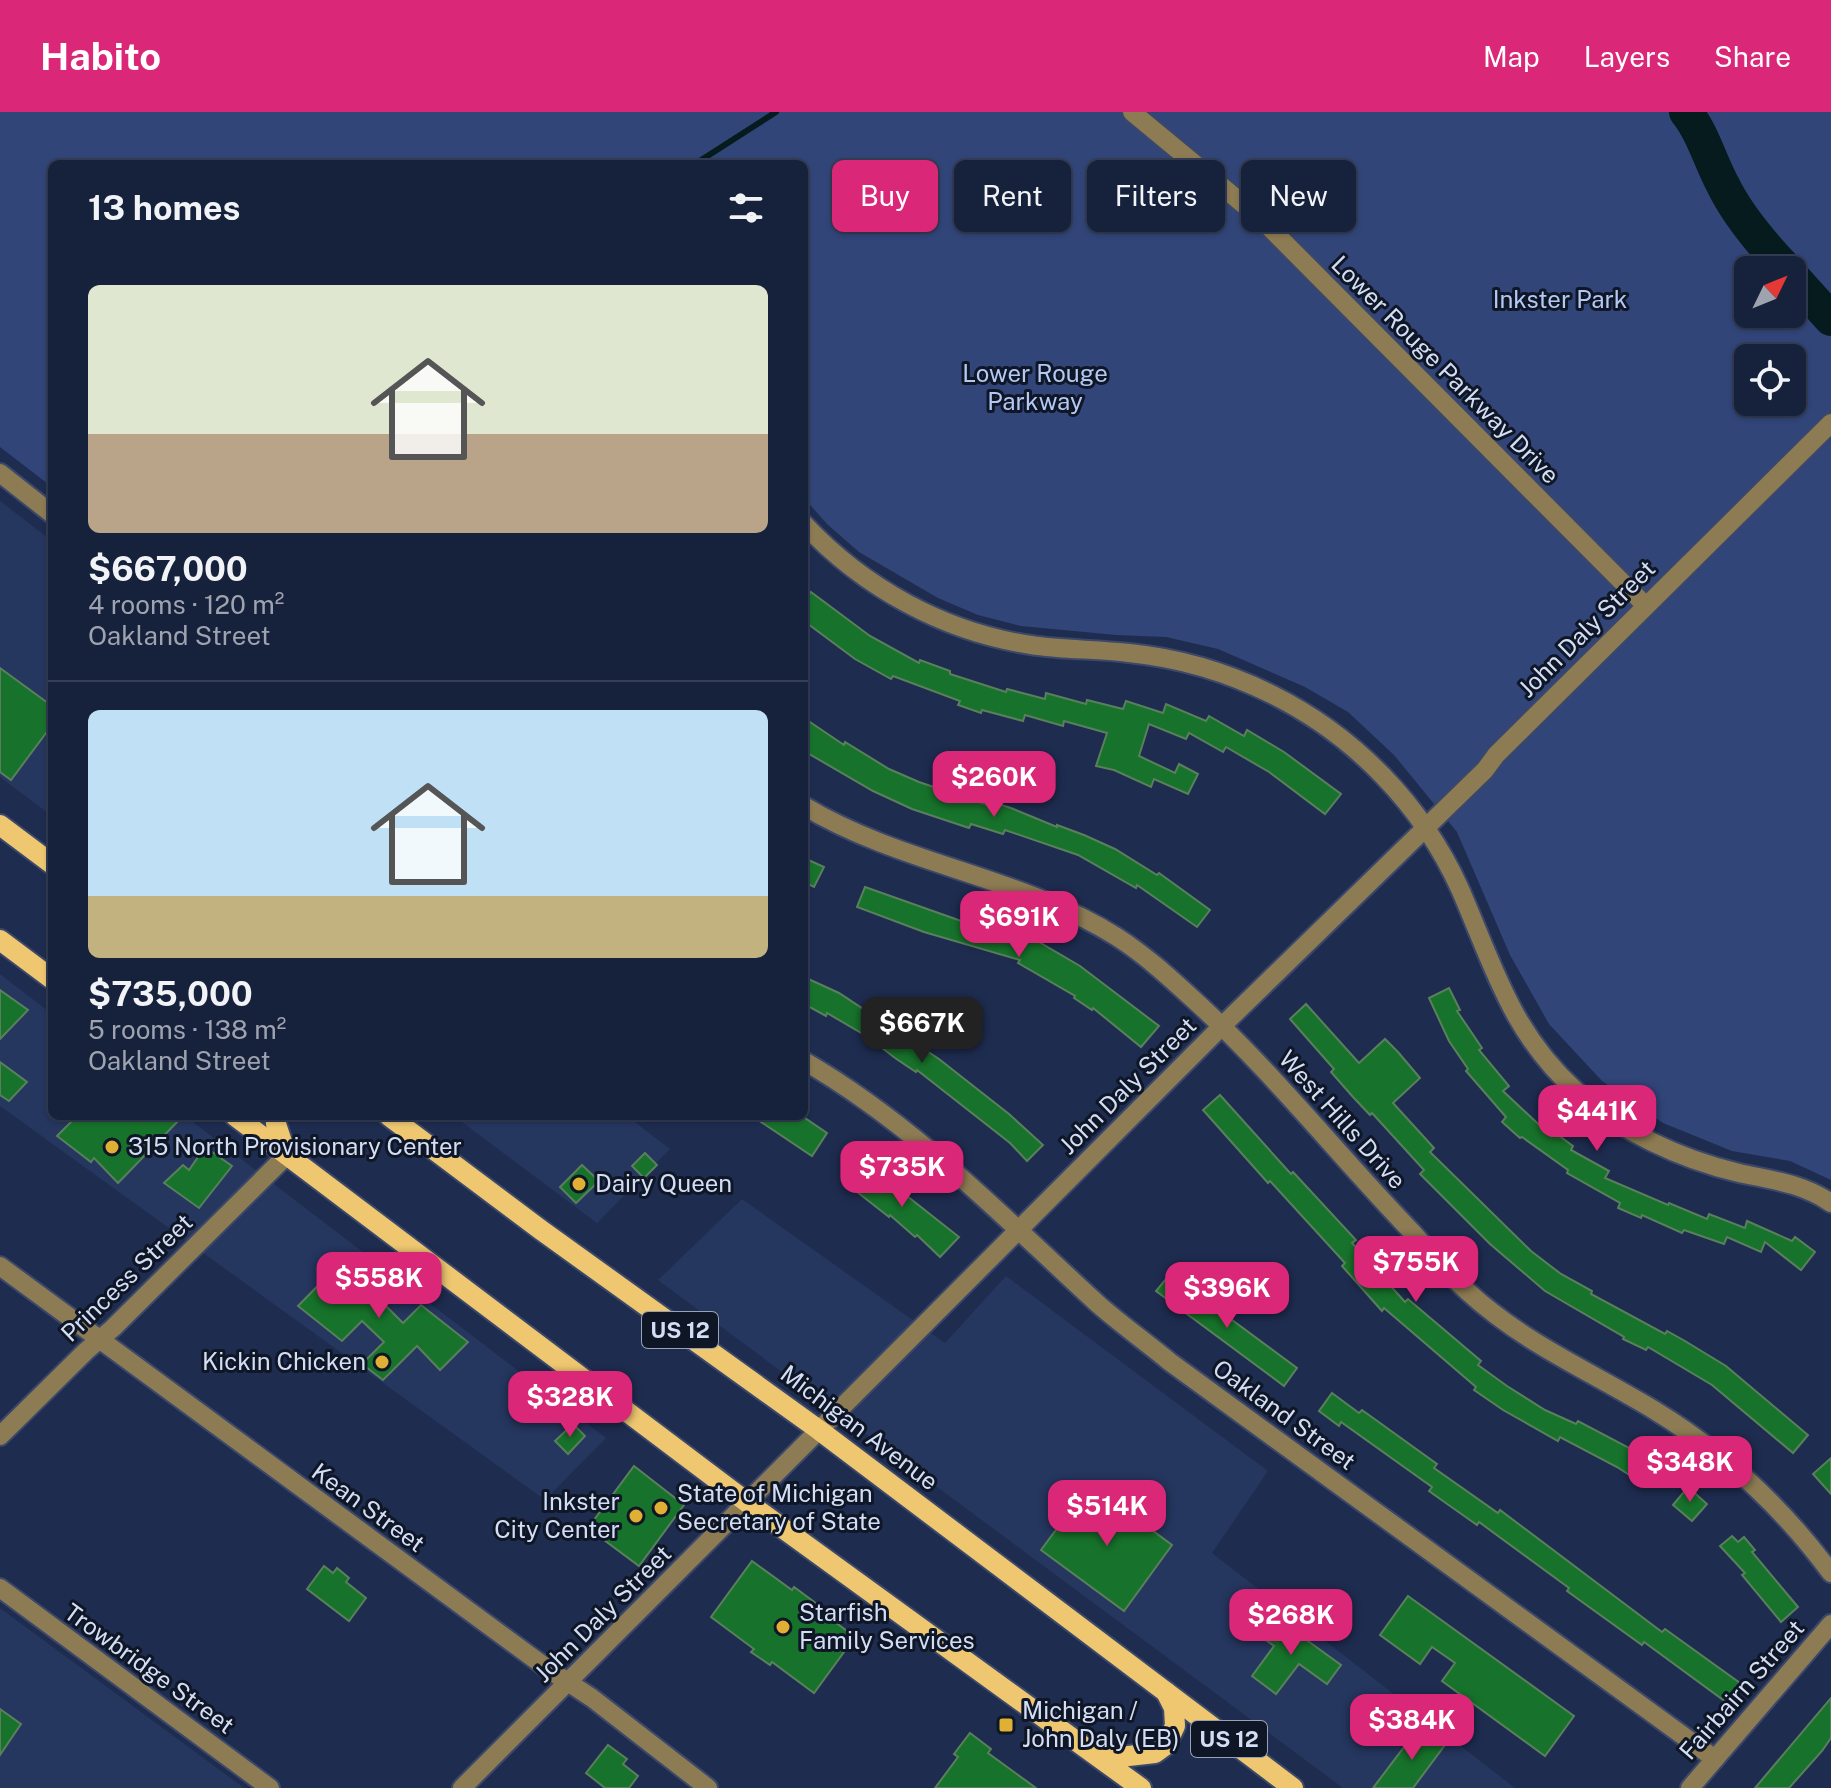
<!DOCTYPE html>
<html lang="en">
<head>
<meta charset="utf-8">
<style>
  body { margin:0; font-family:"Public Sans",sans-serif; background:#1f2943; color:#f1f3f6; height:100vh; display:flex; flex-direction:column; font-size:30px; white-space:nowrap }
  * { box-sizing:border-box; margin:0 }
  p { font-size:26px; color:#9ea3af }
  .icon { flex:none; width:44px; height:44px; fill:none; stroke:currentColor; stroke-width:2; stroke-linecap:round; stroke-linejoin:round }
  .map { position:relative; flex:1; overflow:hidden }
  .panel { position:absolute; left:48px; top:48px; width:760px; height:960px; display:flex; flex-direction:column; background:#16213c; border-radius:12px; box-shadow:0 2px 6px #0004,0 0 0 2px #353e56 }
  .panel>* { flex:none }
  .guide { position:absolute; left:832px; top:48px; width:760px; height:72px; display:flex; gap:16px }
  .needle { width:52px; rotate:47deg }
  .buttons { position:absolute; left:1734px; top:144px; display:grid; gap:16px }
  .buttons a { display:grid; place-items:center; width:72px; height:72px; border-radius:12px; background:#16213c; box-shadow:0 2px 6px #0004,0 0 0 2px #353e56; font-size:40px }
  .price { position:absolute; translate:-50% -68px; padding:0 18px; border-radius:16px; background:#db2777; color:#fff; font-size:26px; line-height:52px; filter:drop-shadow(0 2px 4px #0008) }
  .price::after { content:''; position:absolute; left:50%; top:48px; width:24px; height:18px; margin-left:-12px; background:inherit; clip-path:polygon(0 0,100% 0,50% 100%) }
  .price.current { background:#222; color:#fff }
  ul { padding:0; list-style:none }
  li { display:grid; align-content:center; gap:16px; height:424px; padding:0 40px }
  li+li { border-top:2px solid #353e56 }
  li span { display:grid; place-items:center; height:248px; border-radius:12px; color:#555 }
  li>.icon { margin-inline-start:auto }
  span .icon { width:144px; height:144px; fill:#fffc; stroke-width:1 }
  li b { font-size:34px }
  h2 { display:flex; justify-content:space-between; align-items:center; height:96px; padding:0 40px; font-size:34px }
  .pill { padding:0 28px; border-radius:12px; background:#16213c; box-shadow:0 2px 6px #0004,0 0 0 2px #353e56; font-size:28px; line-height:72px }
  .pill.current { background:#db2777; color:#fff }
  header { display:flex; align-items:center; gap:48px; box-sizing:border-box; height:112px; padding:0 40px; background:#db2777; color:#fff }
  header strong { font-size:38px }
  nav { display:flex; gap:44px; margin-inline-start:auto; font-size:28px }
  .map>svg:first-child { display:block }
  .built { fill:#25365f }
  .green { fill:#314579; fill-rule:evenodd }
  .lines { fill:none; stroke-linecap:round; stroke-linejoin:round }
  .stream { stroke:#061b1d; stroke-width:6 }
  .river { stroke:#061b1d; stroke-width:34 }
  .building { fill:#17732b; stroke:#5a7f5d; stroke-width:2 }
  .minor-casing { stroke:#3b486a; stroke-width:22 }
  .major-casing { stroke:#3b486a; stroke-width:24 }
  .minor { stroke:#8d7b53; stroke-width:18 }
  .major { stroke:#eec770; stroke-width:20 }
  .poi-dot { fill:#e0b034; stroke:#0f1626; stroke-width:3 }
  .labels { text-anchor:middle; stroke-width:6; stroke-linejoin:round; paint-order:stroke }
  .shield { fill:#0f1626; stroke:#98a2b7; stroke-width:2 }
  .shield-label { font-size:22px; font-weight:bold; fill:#d3def5 }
  .park-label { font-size:24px; fill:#b4c8f4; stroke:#0f1626 }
  .street-label { font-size:24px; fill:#d3def5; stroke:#0f1626 }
  .poi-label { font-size:24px; fill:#d3def5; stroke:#0f1626; text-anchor:start }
</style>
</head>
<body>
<header>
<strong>Habito</strong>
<nav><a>Map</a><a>Layers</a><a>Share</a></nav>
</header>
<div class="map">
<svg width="1831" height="1676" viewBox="0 0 1831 1676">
  <rect width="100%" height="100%" fill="#1e2c50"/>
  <!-- built -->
  <g class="built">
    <path d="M0 389 52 429V704L0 665Z"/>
    <path d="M0 862 52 902V1004H185L606 1326 545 1388 0 994Z"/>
    <path d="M454 1004H627L670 1037 597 1111Z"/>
    <path d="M742 1087 945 1231 1006 1164 1268 1359 1212 1441 1515 1676H1343L658 1168Z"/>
    <path d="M0 1496 244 1676H0Z"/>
  </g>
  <!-- green -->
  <path class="green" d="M0 0H1831V1068L1790 1049 1732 1039 1663 1011 1602 969 1549 912 1510 843 1457 720 1394 643 1348 600 1305 575 1218 537 1166 525 1116 523 1021 514 978 503 938 486 859 440 827 412 804 386V52H52V375L0 335ZM1748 158H1792V202H1748ZM1748 246H1792V290H1748Z"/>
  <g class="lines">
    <!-- stream -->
    <path class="stream" d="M695 52 776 0"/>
    <!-- river -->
    <g class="river">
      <path d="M1686 0C1703 21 1710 49 1723 73 1738 104 1763 133 1787 158"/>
      <path d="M1792 164 1831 207"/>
    </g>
  </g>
  <!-- building -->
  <g class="building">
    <path d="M811 480 870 524 919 551 920 548 950 559V562L1006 580 1007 577 1045 587 1046 581 1086 592 1087 588 1123 597 1126 589 1163 601 1166 592 1206 609 1209 604 1244 624 1247 618 1284 640 1341 682 1325 702 1269 660 1226 635 1223 640 1189 621 1186 627 1149 612 1139 644 1175 661 1179 652 1198 662 1188 682 1154 667 1151 675 1114 658 1096 654 1107 621 1064 609 1063 614 1025 603 1023 609 982 598 981 601 958 593 960 589 893 564 891 567 855 547 804 509V489Z"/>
    <path d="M0 556 52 594V613L11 668 0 660Z"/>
    <path d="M804 606 844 633 845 630 889 657 919 670 990 694 992 690 1011 696 1057 715V713L1084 723 1115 737 1157 763 1159 761 1210 798 1197 815 1137 773 1136 776 1078 743 1005 718 1003 722 971 712 969 716 912 697 873 679 804 639Z"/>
    <path d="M804 746 824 755 814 775 804 770Z"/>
    <path d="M865 775 964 810 1032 826 1080 854 1159 914 1141 935 1093 896 1092 898 1074 886 1075 884 1018 851 1020 848 924 820 857 795Z"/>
    <path d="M804 865 839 881 939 947 1009 1002 1043 1033 1027 1049 1010 1031 917 958 916 960 895 946 868 925 827 901 826 904 804 892Z"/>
    <path d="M1449 876 1460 898 1457 899 1482 936 1479 938 1509 974 1503 979 1551 1024 1554 1020 1573 1034 1571 1038 1609 1059 1605 1066 1668 1093 1669 1091 1707 1107 1709 1102 1745 1116 1747 1109 1792 1129 1795 1125 1815 1140 1801 1158 1765 1130 1761 1140 1727 1125 1724 1132 1684 1118 1682 1121 1642 1103 1641 1106 1618 1096 1620 1091 1567 1061 1568 1058 1522 1025 1520 1026 1502 1010 1506 1005 1466 959 1468 957 1449 929 1429 886Z"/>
    <path d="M0 878 28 898 0 927Z"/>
    <path d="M1306 892 1359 951 1385 927 1398 940 1420 966 1393 991 1434 1036 1430 1040 1531 1139 1561 1162 1592 1179 1591 1182 1665 1222 1667 1219 1685 1229 1726 1254 1808 1323 1793 1341 1712 1273 1648 1235 1646 1238 1623 1227 1624 1225 1545 1179 1490 1132 1420 1062 1424 1058 1372 1001 1370 1003 1353 985 1331 960 1334 957 1290 907Z"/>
    <path d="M0 950 27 970 9 989 0 983Z"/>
    <path d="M1220 983 1291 1062 1293 1060 1356 1128 1352 1131 1405 1190 1408 1187 1481 1249 1478 1253 1507 1274 1545 1298 1576 1312 1578 1309 1635 1339 1656 1353 1643 1372 1617 1355 1560 1325 1558 1329 1503 1298 1474 1278 1476 1275 1384 1196 1382 1199 1342 1154 1345 1151 1270 1069 1268 1071 1203 998Z"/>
    <path d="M77 1004H183L118 1071 94 1046 91 1050 57 1024Z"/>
    <path d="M752 1004H802L827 1021 812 1044Z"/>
    <path d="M205 1035 232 1054 199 1096 164 1071 183 1053 189 1058Z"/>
    <path d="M645 1041 657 1053 644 1066 632 1054Z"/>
    <path d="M864 1050 959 1125 940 1145 917 1123 915 1125 890 1103 889 1105 847 1072Z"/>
    <path d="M582 1053 599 1069 576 1091 560 1075Z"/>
    <path d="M346 1145 390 1180 381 1189 403 1211 421 1193 468 1230 440 1258 417 1234 383 1268 362 1252 384 1230 362 1209 342 1229 298 1194Z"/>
    <path d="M1170 1162 1297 1256 1284 1274 1156 1179Z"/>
    <path d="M1332 1281 1359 1301 1362 1298 1437 1352 1434 1356 1498 1401 1500 1398 1662 1520 1665 1517 1740 1571 1726 1590 1644 1530 1642 1533 1567 1479 1569 1476 1479 1410 1477 1413 1450 1394 1429 1379 1432 1375 1341 1310 1339 1314 1319 1299Z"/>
    <path d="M573 1312 585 1324 568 1342 555 1329Z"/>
    <path d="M1831 1346V1382L1813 1362Z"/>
    <path d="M634 1354 684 1393 639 1454 588 1416Z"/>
    <path d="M1090 1372 1172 1433 1124 1499 1041 1438Z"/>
    <path d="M1688 1375 1707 1392 1692 1409 1673 1393Z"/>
    <path d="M1732 1424 1738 1430 1744 1425 1755 1438 1752 1440 1798 1495 1781 1510 1742 1463 1745 1461 1720 1434Z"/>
    <path d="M752 1449 792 1478 794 1475 817 1492 815 1495 855 1525 814 1581 772 1550 770 1553 751 1540 754 1537 711 1505Z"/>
    <path d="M324 1454 333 1461 337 1456 349 1466 346 1470 366 1486 349 1509 307 1477Z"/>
    <path d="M1408 1484 1574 1604 1545 1644 1442 1569 1455 1551 1432 1535 1420 1552 1380 1523Z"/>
    <path d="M1272 1503 1341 1553 1327 1572 1299 1552 1276 1582 1252 1564 1274 1534 1258 1522Z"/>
    <path d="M1831 1586V1626L1822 1639 1789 1676H1755Z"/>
    <path d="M0 1597 21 1612 0 1643Z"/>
    <path d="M1420 1614 1445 1633 1413 1676H1373Z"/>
    <path d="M970 1621 991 1637 988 1641 1036 1676H935L958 1645 954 1642Z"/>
    <path d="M608 1633 627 1647 623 1652 638 1664 629 1676H605L586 1661Z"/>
  </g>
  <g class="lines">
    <!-- minor casing -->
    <g class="minor-casing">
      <g id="minor">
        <path d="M1132 0 1260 106 1645 493"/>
        <path d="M0 361 52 402"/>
        <path d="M804 412C864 476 944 520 1031 533 1063 538 1096 537 1129 541 1179 546 1227 560 1273 583 1355 624 1422 693 1460 777 1494 855 1511 920 1576 979 1621 1020 1680 1047 1739 1061 1771 1068 1802 1071 1831 1091"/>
        <path d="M804 694C902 753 1020 764 1117 825 1145 843 1169 865 1193 887 1272 959 1339 1044 1413 1121 1430 1140 1447 1161 1467 1179 1525 1232 1588 1258 1654 1298 1723 1340 1783 1396 1831 1461"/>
        <path d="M804 949C916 1014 1004 1106 1099 1193 1122 1213 1147 1231 1170 1250L1715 1647"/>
        <path d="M0 1154 548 1557 592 1586 708 1676"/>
        <path d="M0 1324 86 1239 113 1216 287 1043"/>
        <path d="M0 1476 270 1676"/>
        <path d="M462 1676 1222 914 1485 658 1496 643 1831 311"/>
        <path d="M1690 1676 1831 1512"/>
      </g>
    </g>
    <!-- major casing -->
    <g class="major-casing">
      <g id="major">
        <path d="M0 713 52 752"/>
        <path d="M0 828 52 867"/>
        <path d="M235 1004 748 1391 1141 1676"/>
        <path d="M276 1004V1012L286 1042"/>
        <path d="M389 1004 541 1118 819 1318 1293 1676"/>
        <path d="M1102 1647 1155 1641 1166 1633 1175 1614 1174 1596 1166 1580"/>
      </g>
    </g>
    <!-- minor -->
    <use href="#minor" class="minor"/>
    <!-- major -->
    <use href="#major" class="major"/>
  </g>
  <!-- markers -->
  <g class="poi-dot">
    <circle cx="112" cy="1035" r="8"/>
    <circle cx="579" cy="1072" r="8"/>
    <circle cx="382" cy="1250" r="8"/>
    <circle cx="661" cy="1396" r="8"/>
    <circle cx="636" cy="1404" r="8"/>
    <circle cx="783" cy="1515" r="8"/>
    <rect x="998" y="1605" width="16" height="16" rx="4"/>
  </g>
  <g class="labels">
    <!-- shield labels -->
    <g class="shield">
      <rect x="642" y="1200" width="76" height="36" rx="6"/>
      <rect x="1191" y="1609" width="76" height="36" rx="6"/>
    </g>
    <g class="shield-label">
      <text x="680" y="1226">US 12</text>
      <text x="1229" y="1635">US 12</text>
    </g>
    <!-- park labels -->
    <g class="park-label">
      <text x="1560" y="196">Inkster Park</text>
      <text x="1035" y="270">Lower Rouge<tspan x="1035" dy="28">Parkway</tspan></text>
    </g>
    <!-- street labels -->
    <g class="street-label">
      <text transform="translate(1445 258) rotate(45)" y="8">Lower Rouge Parkway Drive</text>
      <text transform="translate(1587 517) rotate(-45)" y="8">John Daly Street</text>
      <text transform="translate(1128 974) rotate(-45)" y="8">John Daly Street</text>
      <text transform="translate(1342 1008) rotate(48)" y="8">West Hills Drive</text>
      <text transform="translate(127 1166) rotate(-44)" y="8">Princess Street</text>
      <text transform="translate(1284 1303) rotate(36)" y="8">Oakland Street</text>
      <text transform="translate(859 1316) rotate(37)" y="8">Michigan Avenue</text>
      <text transform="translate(368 1396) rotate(36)" y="8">Kean Street</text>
      <text transform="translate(603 1502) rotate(-45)" y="8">John Daly Street</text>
      <text transform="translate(149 1557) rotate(36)" y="8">Trowbridge Street</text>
      <text transform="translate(1742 1578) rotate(-49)" y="8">Fairbairn Street</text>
    </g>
    <!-- poi labels -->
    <g class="poi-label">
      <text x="128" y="1043">315 North Provisionary Center</text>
      <text x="595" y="1080">Dairy Queen</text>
      <text x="366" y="1258" text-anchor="end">Kickin Chicken</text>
      <text x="677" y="1390">State of Michigan<tspan x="677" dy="28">Secretary of State</tspan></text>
      <text x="620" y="1398" text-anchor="end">Inkster<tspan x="620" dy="28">City Center</tspan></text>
      <text x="799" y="1509">Starfish<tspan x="799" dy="28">Family Services</tspan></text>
      <text x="1022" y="1607">Michigan /<tspan x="1022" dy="28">John Daly (EB)</tspan></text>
    </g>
  </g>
</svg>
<div class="buttons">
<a><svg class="needle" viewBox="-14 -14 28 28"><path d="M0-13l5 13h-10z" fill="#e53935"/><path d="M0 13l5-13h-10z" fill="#9ea3af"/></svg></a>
<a><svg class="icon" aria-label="locate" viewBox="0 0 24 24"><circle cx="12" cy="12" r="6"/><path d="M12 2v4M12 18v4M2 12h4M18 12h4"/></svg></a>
</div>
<b class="price" style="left:994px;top:707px">$260K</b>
<b class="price" style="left:1019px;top:847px">$691K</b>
<b class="price current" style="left:922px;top:953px">$667K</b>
<b class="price" style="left:1597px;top:1041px">$441K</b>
<b class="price" style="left:902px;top:1097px">$735K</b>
<b class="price" style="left:1416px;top:1192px">$755K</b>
<b class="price" style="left:379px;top:1208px">$558K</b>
<b class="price" style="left:1227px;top:1218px">$396K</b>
<b class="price" style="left:570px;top:1327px">$328K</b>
<b class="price" style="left:1690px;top:1392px">$348K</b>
<b class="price" style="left:1107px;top:1436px">$514K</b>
<b class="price" style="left:1291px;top:1545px">$268K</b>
<b class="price" style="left:1412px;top:1650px">$384K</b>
<div class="guide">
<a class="pill current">Buy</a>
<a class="pill">Rent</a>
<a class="pill">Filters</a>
<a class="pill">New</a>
</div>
<section class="panel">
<h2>13 homes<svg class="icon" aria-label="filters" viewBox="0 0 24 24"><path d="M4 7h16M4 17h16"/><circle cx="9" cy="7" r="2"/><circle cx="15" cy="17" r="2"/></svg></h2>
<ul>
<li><span style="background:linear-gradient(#dfe7d0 60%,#b9a48a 0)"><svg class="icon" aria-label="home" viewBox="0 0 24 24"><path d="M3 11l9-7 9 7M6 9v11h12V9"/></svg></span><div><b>$667,000</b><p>4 rooms · 120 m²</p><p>Oakland Street</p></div></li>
<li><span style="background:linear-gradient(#bfe0f5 75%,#c2b280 0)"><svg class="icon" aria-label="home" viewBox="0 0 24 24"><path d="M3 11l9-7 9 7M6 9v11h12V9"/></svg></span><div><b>$735,000</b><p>5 rooms · 138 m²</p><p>Oakland Street</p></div></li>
</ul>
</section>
</div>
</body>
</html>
